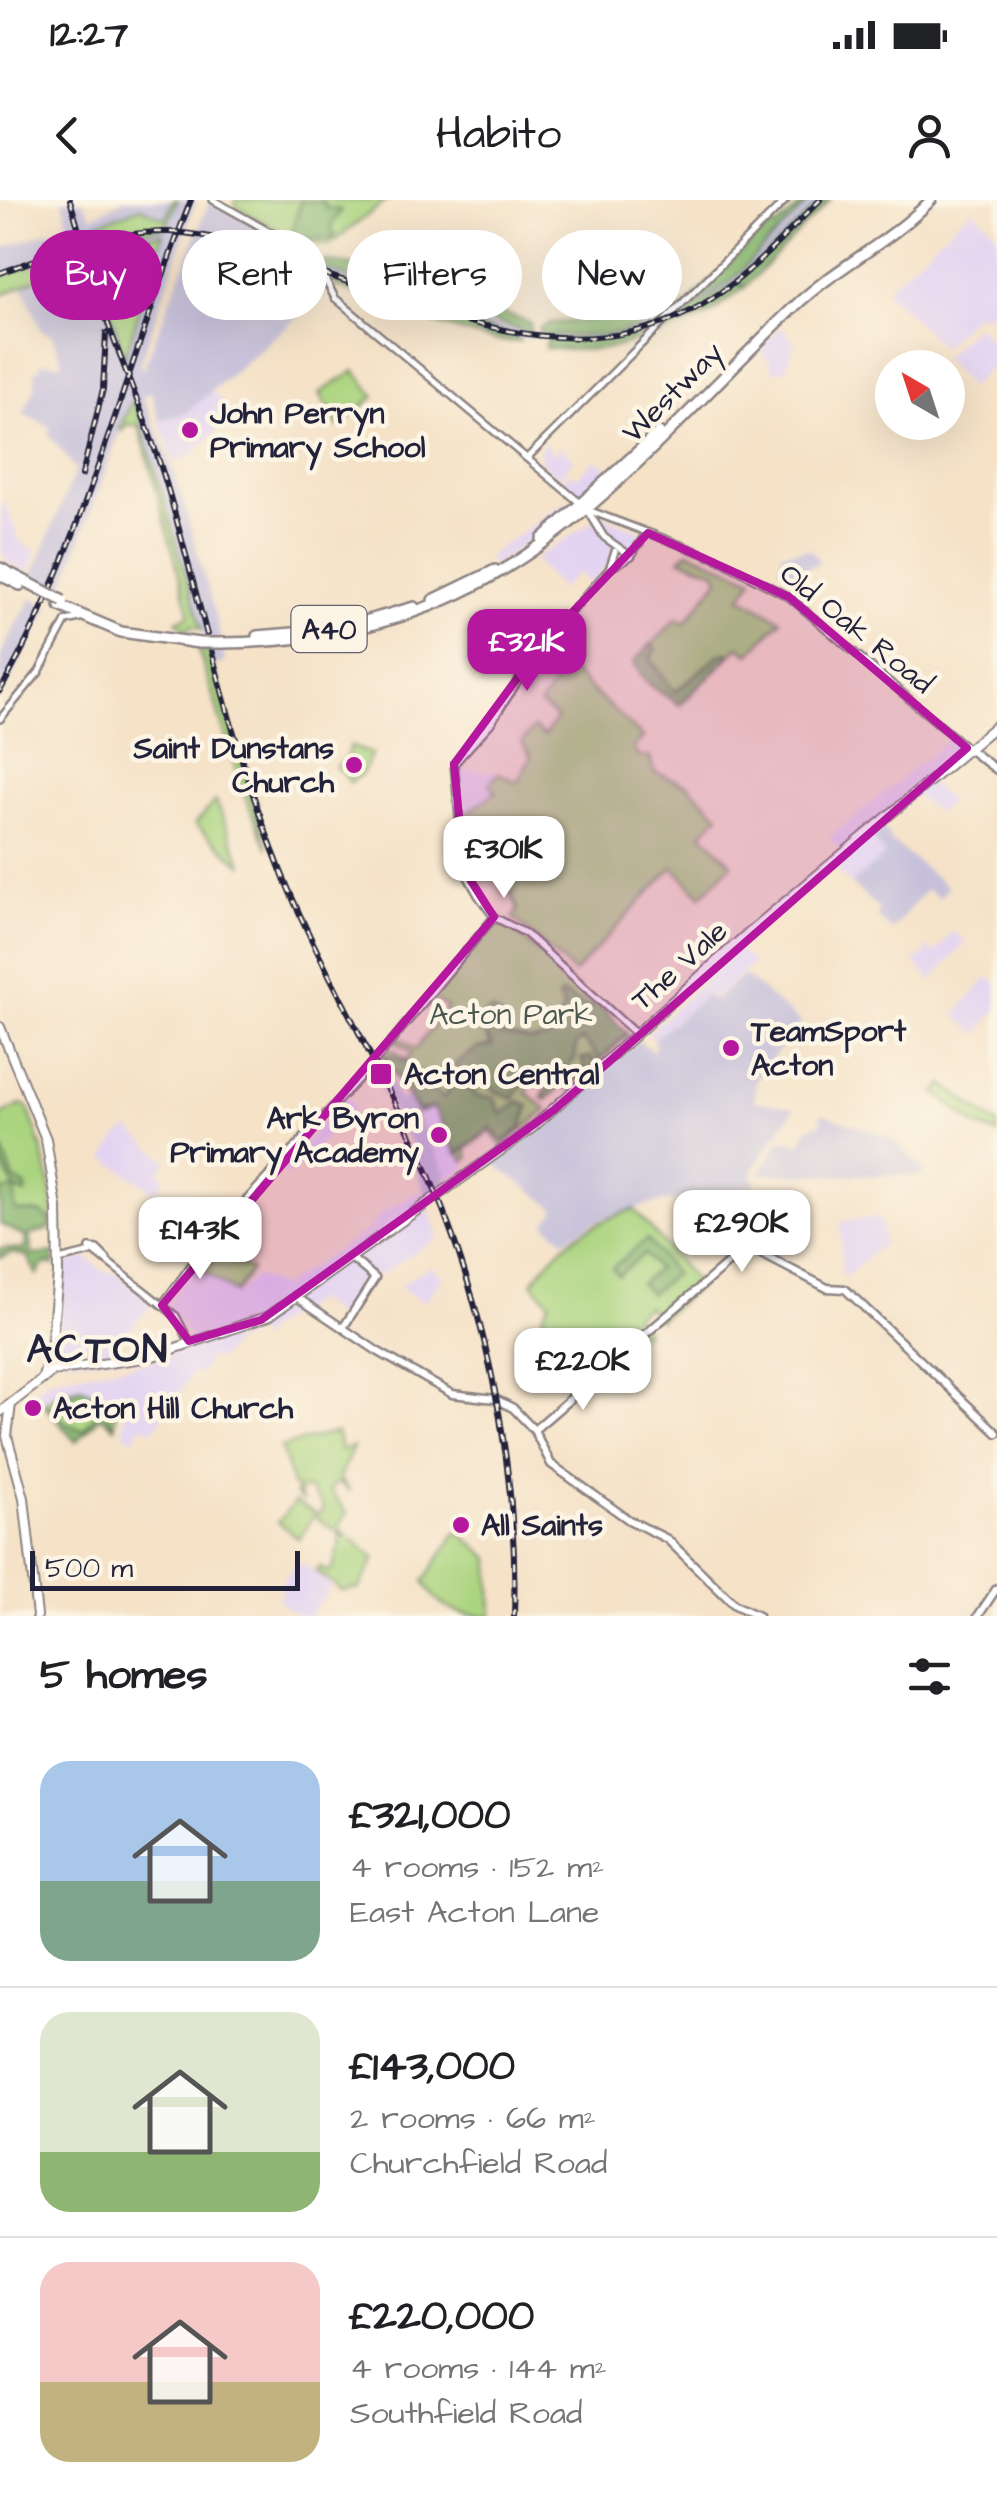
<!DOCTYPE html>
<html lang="en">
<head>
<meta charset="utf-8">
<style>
  body { margin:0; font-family:"Architects Daughter",sans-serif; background:#f6f6f6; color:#202124; height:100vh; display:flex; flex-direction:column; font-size:38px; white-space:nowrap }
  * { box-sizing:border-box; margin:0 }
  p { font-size:32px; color:#757577 }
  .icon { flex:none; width:55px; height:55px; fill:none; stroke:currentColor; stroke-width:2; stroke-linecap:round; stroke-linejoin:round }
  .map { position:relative; height:1416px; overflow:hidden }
  .drawer { display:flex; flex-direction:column; background:#fff; flex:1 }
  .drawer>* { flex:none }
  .guide { position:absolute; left:30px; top:30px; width:938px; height:90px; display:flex; gap:20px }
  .needle { width:65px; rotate:321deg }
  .tools { position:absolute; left:875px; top:150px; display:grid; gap:20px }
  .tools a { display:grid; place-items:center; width:90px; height:90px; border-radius:50%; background:#fff; box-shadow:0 10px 40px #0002; font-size:50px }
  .scale { position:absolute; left:30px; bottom:25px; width:270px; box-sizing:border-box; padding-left:10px; border:5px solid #22223b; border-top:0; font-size:28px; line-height:35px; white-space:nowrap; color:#22223b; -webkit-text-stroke:8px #fcf5e5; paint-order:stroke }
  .price { position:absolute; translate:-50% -85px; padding:0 22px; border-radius:20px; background:#fff; color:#222; font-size:32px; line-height:65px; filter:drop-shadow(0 2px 5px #0008) }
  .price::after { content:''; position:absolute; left:50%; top:60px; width:30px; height:22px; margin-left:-15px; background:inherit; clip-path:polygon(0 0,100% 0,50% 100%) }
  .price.on { background:#b5179e; color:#fff }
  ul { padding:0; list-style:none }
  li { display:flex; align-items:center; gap:30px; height:250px; padding:0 40px }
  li+li { border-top:2px solid #e0e0e0 }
  li span { display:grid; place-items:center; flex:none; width:280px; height:200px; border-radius:30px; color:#555 }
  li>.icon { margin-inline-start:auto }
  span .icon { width:120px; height:120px; fill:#fffc; stroke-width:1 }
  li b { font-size:42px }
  h2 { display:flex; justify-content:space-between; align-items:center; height:120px; padding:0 40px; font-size:42px }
  .pill { padding:0 35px; border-radius:45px; background:#fff; box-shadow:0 10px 40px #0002; font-size:35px; line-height:90px }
  .pill.on { background:#b5179e; color:#fff }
  .status { display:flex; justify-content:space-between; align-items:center; height:70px; padding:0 50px; background:#fff; direction:ltr }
  .status svg { height:28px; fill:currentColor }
  header { display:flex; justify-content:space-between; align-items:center; height:130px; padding:0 40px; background:#fff; font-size:45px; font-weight:600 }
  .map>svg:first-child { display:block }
  .built { fill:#e3d3f2 }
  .industrial { fill:#c6c0da }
  .green { fill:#abd47f; stroke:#667b5d; stroke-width:2.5 }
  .forest { fill:#88b66e; stroke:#556c54; stroke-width:2.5 }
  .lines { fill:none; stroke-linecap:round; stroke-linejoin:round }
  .tertiary-casing { stroke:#8c8281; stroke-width:10 }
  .secondary-casing { stroke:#8c8281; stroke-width:11 }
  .primary-casing { stroke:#8c8281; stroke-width:12 }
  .trunk-casing { stroke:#8c8281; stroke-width:14 }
  .tertiary { stroke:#fff; stroke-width:5 }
  .secondary { stroke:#fff; stroke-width:6 }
  .primary { stroke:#fff; stroke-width:8 }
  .trunk { stroke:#fff; stroke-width:9 }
  .rail-casing { stroke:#22223b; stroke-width:6 }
  .rail { stroke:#fcf5e5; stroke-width:2.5; stroke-dasharray:8; stroke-linecap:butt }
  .trunk-bridge-casing { stroke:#8c8281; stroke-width:14; stroke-linecap:butt }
  .trunk-bridge { stroke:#fff; stroke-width:9 }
  .marked { fill:#b5179e; fill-opacity:0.2; stroke:#b5179e; stroke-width:8; stroke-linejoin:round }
  .poi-dot { fill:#b5179e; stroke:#fcf5e5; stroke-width:4 }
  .labels { text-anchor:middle; stroke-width:9; stroke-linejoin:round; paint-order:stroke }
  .shield { fill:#fcf5e5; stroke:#63616e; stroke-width:2.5 }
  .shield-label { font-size:28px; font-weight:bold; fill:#22223b }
  .street-label { font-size:30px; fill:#22223b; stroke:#fcf5e5 }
  .poi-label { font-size:30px; font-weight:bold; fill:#22223b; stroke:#fcf5e5; text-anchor:start }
  .park-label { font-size:30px; fill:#4b574f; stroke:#fcf5e5 }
  .district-label { font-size:40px; font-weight:bold; letter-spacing:2.5px; fill:#22223b; stroke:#fcf5e5 }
</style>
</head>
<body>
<div class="status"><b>12:27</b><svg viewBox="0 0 49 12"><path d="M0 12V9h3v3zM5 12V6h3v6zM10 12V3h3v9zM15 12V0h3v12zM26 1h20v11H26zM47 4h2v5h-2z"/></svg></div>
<header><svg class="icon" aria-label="back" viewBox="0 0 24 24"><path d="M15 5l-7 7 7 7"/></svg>Habito<svg class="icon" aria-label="person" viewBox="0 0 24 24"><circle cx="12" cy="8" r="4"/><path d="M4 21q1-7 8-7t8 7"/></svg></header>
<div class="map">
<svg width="997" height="1416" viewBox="0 0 997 1416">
  <rect width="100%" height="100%" fill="#fcf5e5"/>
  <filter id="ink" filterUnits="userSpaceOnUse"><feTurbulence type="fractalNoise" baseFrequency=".01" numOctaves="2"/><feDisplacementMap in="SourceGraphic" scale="20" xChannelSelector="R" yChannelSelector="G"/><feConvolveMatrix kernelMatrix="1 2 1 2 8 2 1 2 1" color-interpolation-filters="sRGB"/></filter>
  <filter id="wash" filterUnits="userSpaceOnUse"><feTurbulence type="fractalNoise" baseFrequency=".0048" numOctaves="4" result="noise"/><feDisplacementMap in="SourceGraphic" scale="40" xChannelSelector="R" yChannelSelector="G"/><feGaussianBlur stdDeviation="2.25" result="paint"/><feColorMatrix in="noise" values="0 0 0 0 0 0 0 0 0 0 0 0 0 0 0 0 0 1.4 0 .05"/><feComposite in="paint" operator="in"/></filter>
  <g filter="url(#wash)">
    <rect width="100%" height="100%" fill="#f5e2c7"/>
    <!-- built -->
    <g class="built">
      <path d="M972 9 997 33V114L992 109 983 118 977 112 942 147 885 90Z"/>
      <path d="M976 125 997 146V161L970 187 943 157Z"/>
      <path d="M781 127 795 141 786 170 773 171 768 158H763V145Z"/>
      <path d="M211 191 234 213 194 254 174 263 159 220 186 213Z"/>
      <path d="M546 242 552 255 561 247 574 259 559 277 540 261V248Z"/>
      <path d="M596 259 610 272 590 291 578 293 563 280 569 272 577 277Z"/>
      <path d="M2 297 21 344 36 351 27 373 6 361 0 346Z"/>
      <path d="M566 301 570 309 493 366 487 357Z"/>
      <path d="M602 315 642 332 638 339 629 355 616 345 611 349V359L591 385 579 372 560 389 535 359Z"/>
      <path d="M952 537 962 547 927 581 950 601 937 613 915 595 870 635 886 654 853 686 835 670 849 658 829 638Z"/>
      <path d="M456 570 498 572 490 583 497 592 468 612Z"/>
      <path d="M953 731 966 742 931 781 913 761 926 755 925 747 935 753Z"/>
      <path d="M738 749 754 763 715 798 708 793 655 838 646 835Z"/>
      <path d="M988 777 997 785V810L977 834 955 815Z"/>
      <path d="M347 896 355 908 288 975 282 969Z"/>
      <path d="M435 906 467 967 449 979 418 913Z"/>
      <path d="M129 929 167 960 159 973 164 977 156 993 105 958 118 936Z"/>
      <path d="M422 991 439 1037 383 1073 366 1079 339 1118 316 1100 266 1130 260 1141 255 1128 247 1130V1139L235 1140 219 1160 209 1157 201 1174 192 1173 154 1230 140 1227 135 1240 124 1235V1208L81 1187 58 1193 43 1204 33 1191 51 1178 138 1164 194 1144 167 1105 195 1066 236 1094 255 1076 281 1087 367 1031 381 1013Z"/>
      <path d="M880 1018 884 1043 845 1077 841 1072V1021Z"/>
      <path d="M85 1057 105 1072 118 1073 153 1104 116 1144 122 1149 119 1158 69 1160 57 1151 65 1065Z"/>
      <path d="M430 1066 443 1076 425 1102 398 1086Z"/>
      <path d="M299 1361 332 1385 310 1416H299L277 1400 283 1391 278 1387Z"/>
    </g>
    <!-- industrial -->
    <g class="industrial">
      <path d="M63 0H82L92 17 123 0H196L139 166 143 169 210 0 303 51 299 59 311 64 494 125 541 135 575 136 656 122 647 131 616 138H518L307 73 326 90 324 94 186 213 159 220 152 193 142 195 176 276 217 421 225 462 212 466 172 319 131 200 61 394 32 377 76 269 48 234 51 227 23 214 35 188V170H40L41 163H63L52 135 41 130 23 86 43 76 56 56 0 77V49L68 25Z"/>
      <path d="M811 0H823L738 82 672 121 739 74Z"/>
      <path d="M809 349 819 359 816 365 791 374 779 367 782 352Z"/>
      <path d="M32 397 49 408 0 498V455Z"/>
      <path d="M882 625 892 642 948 687 939 698 927 689 892 730 876 716 880 710 851 684 885 655 870 635Z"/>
      <path d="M744 775 801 823 756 879 754 901 795 908 752 971 756 985 647 1005 596 1021 565 1040 545 1024 556 1009 494 963 535 934 639 841 654 852 655 838 706 795 715 800Z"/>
      <path d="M383 858 399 900 408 896 446 973V981L426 995 410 952 412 946 374 876 372 869Z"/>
      <path d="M821 913 891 938 924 970 921 976 759 974 780 939 801 944 808 927 821 924Z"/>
    </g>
    <!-- green -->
    <g class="green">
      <path d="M173 0H177L166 28 88 38 85 28 141 7 165 19Z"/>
      <path d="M234 0H387L329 45 297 41 235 6Z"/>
      <path d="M163 34 125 157 90 44Z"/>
      <path d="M57 54 43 76 0 96V77Z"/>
      <path d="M355 171 375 196 338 227 320 193Z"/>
      <path d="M134 199 202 429 192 425 188 430 176 421 190 415 139 226 126 224 123 231 119 229Z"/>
      <path d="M689 351 753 379 741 397 781 420 749 454 739 446 680 504 635 463 677 418 685 423 719 379 716 371 680 359Z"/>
      <path d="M199 451H208L268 649 242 589Z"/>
      <path d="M565 466 643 537 633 549 639 557H650L654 572 688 585 719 615 702 633 732 664 701 696 673 667 574 773 513 718 518 709 504 679 514 666 480 632 466 633 464 615 496 592 490 583 499 573 517 582 531 557 522 542 534 528 544 536 557 518 540 505Z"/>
      <path d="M350 546 372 554 362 574 350 582 336 567 346 558Z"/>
      <path d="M216 601 243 666 195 624Z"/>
      <path d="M497 723 515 731 628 835 568 890 551 873 541 871 526 892 547 910 502 946 490 931 466 949 469 958 464 961 436 906 418 913 384 856 390 848 407 860 412 853 396 841 399 837 416 849 447 807 430 797Z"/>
      <path d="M943 884 997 924V934L976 926 936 893Z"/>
      <path d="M20 905 27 907C37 929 60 1002 50 1022L0 1011V916Z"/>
      <path d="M634 1009 699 1086 659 1120 647 1106 634 1116 646 1131 642 1135 629 1121 601 1144 613 1159 597 1174 578 1151 583 1145 577 1138 568 1145 542 1115 550 1102 532 1083C560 1042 587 1025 634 1009Z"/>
      <path d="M207 1048 251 1070 235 1093 195 1065Z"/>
      <path d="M81 1187 116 1204 115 1227 101 1216 76 1242 43 1204 58 1193Z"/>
      <path d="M336 1232 341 1250 353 1247 339 1278 350 1292 338 1282 329 1289 347 1313 338 1328 375 1358 359 1388 342 1391 316 1371 320 1366 328 1372 333 1368 342 1335 313 1316 299 1339 278 1322 295 1302 318 1315 324 1308 308 1288 298 1293 303 1302 295 1294 298 1287H293L281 1247Z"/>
      <path d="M457 1331 490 1358 492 1416C461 1416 439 1411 424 1381Z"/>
    </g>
    <!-- forest -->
    <g class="forest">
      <path d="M301 0H321L327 8 341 10 331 27 335 35 331 39 304 38 292 31Z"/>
      <path d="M807 0H811L732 80 679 112 769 23 775 28Z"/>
      <path d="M823 0H830L745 87 739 81Z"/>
      <path d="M319 61 354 65 523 120 531 124 530 133 350 78 323 68Z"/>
      <path d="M328 77 517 138 520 141C491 149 372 99 336 86Z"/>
      <path d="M738 82 744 88 707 116 655 136 668 123Z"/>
      <path d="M666 104 667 111C635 139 582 137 541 135L539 129 550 123 612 119Z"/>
      <path d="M647 131C623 155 576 150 545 148L547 140H596Z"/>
      <path d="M651 444 656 450 650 458 675 492 720 454 728 452V458L680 505C660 491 644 486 634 462Z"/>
      <path d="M562 794 587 807 599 804 627 834 600 860 583 840 576 844 575 859 565 869 569 874 578 876 585 868 581 859 590 857 596 864 570 888 561 886 546 900 542 897 550 881 530 872 513 899 493 890 484 872 476 889 454 872 456 863 478 848 492 846 477 821 491 810 507 822 500 835 531 841 550 838 564 807 558 798Z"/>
      <path d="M383 856C413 854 421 886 444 898L455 880 479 897H494L501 914 519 901 529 906 522 927 504 942 491 928 457 954 434 908 418 910Z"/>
      <path d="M3 951 14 979 26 987V994L15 990V1011L42 1013 52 1022 49 1029 29 1035 32 1055 54 1053V1065L44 1064 37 1075 27 1056 11 1053 0 1058V1048L24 1050 26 1037 0 1024V991L15 989 0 960Z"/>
      <path d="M647 1039 675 1074 650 1094 640 1084 657 1069 644 1054 618 1075 612 1068Z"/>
      <path d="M81 1187 116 1204 115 1213 108 1214 115 1227 101 1216 76 1242 46 1207 52 1205 65 1223 83 1230 97 1213 89 1201 77 1208 70 1205 68 1194Z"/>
    </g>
  </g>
  <g filter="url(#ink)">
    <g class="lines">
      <!-- tertiary casing -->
      <g class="tertiary-casing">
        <g id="tertiary">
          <path d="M213 0 313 56 335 98 579 302"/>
          <path d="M527 258 786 0"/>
          <path d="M587 309 604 337 631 356"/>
          <path d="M588 310 720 360 789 397 967 548"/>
          <path d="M609 369 631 356 643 338"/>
          <path d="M547 439 609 369 615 351"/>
          <path d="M540 447 547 448 548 440H539L540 447 491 523 454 564 464 670 478 695 494 717 525 733 636 834"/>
          <path d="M0 519 39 472 66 421 80 418"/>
          <path d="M90 1048 176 1116 189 1141"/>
          <path d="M90 1048 97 1049 107 1059"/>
          <path d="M59 1060 91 1052"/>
          <path d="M162 1105 211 1038 375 861 494 717"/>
        </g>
      </g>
      <!-- secondary casing -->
      <g class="secondary-casing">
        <g id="secondary">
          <path d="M967 548 997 570"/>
          <path d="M295 1096 377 1151 452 1194 495 1199 513 1208 534 1230 551 1264 629 1320 667 1339 735 1405 758 1416"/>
          <path d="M343 1128 375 1078 351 1058"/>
          <path d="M534 1230 734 1058 754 1050 827 1088 845 1089 997 1233"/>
          <path d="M978 1416 997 1388"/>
        </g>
      </g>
      <!-- primary casing -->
      <g class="primary-casing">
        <g id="primary">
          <path d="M0 827 46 939 57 1008 58 1074 51 1150 43 1177"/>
          <path d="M51 1150 60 1163"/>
          <path d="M11 1204 7 1236 24 1298 37 1416"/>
          <path d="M0 1212 53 1171 150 1157 269 1116 532 928 748 733 997 525"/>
        </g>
      </g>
      <!-- trunk casing -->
      <g class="trunk-casing">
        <g id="trunk">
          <path d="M542 339 659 232"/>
          <path d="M0 368 29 383"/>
          <path d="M0 375 20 385"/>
          <path d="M433 400 495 370"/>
          <path d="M60 406 121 432 199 443"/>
          <path d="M347 426 414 407"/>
          <path d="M257 436 317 431"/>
          <path d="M221 443C509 440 605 289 794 107 837 66 890 43 931 0"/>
        </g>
      </g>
      <!-- tertiary -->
      <use href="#tertiary" class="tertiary"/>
      <!-- secondary -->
      <use href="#secondary" class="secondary"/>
      <!-- primary -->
      <use href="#primary" class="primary"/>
      <!-- trunk -->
      <use href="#trunk" class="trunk"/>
      <!-- rail casing -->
      <g class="rail-casing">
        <g id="rail">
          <path d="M70 0C84 46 96 92 113 137 132 189 154 240 169 293 203 412 228 532 272 648 310 750 367 842 413 940 482 1086 519 1255 514 1416"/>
          <path d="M0 73C54 53 110 30 169 32 222 34 273 55 322 73 451 118 595 182 720 93 757 67 788 32 820 0"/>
          <path d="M82 275 103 189 106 133"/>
          <path d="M0 491C88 337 126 163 191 0"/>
        </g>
      </g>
      <!-- rail -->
      <use href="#rail" class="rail"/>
      <!-- trunk-bridge casing -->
      <g class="trunk-bridge-casing">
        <g id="trunk-bridge">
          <path d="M29 383 63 401"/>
          <path d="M199 443H221"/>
        </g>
      </g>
      <!-- trunk-bridge -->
      <use href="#trunk-bridge" class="trunk-bridge"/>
    </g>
  </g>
  <!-- marked area -->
  <path class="marked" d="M648 333 789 397 967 548 554 910 261 1120 189 1141 162 1105 494 717 464 670 454 564 544 442Z"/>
  <!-- markers -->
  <g class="poi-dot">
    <circle cx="190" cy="230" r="10"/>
    <circle cx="354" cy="565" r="10"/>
    <circle cx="731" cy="848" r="10"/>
    <rect x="369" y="862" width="24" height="24" rx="5"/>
    <circle cx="439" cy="935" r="10"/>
    <circle cx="33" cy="1208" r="10"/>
    <circle cx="461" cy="1325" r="10"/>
  </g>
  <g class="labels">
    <!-- shield labels -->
    <rect class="shield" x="291.5" y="406" width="75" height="46" rx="8"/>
    <g class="shield-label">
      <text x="329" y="439">A40</text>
    </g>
    <!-- street labels -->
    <g class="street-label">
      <text transform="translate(672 192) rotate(-45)" y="10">Westway</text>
      <text transform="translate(857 428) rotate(39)" y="10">Old Oak Road</text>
      <text transform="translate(679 765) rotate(-42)" y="10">The Vale</text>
    </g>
    <!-- poi labels -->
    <g class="poi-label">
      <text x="210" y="223">John Perryn<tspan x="210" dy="34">Primary School</tspan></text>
      <text x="334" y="558" text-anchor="end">Saint Dunstans<tspan x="334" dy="34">Church</tspan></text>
      <text x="751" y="841">TeamSport<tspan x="751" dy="34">Acton</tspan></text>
      <text x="404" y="884">Acton Central</text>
      <text x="419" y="928" text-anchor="end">Ark Byron<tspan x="419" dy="34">Primary Academy</tspan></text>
      <text x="53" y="1218">Acton Hill Church</text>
      <text x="481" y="1335">All Saints</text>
    </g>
    <!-- park labels -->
    <g class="park-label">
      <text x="511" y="824">Acton Park</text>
    </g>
    <!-- district labels -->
    <g class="district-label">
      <text x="98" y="1162">ACTON</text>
    </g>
  </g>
</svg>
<div class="tools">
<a><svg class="needle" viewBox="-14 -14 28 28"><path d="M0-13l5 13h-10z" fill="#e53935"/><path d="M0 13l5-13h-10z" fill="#757577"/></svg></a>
</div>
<div class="scale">500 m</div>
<b class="price on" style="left:527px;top:494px">£321K</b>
<b class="price" style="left:504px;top:701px">£301K</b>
<b class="price" style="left:742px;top:1075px">£290K</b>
<b class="price" style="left:200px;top:1082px">£143K</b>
<b class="price" style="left:583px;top:1213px">£220K</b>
<div class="guide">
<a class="pill on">Buy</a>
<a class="pill">Rent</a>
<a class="pill">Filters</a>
<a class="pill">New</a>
</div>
</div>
<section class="drawer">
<h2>5 homes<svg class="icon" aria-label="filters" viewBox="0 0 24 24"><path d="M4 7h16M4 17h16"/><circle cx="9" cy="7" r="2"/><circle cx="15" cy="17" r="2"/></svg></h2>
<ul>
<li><span style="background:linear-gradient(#a9c7e8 60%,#7fa58c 0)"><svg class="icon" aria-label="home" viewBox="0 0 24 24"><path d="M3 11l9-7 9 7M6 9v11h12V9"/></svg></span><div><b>£321,000</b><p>4 rooms · 152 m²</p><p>East Acton Lane</p></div></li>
<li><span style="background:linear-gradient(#dfe7d0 70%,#8fb573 0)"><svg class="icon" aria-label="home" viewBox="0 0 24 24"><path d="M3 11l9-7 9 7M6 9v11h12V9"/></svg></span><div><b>£143,000</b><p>2 rooms · 66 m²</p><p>Churchfield Road</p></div></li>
<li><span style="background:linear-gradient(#f6c9c9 60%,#c2b280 0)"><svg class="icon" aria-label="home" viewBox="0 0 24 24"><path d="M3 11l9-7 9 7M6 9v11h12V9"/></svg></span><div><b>£220,000</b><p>4 rooms · 144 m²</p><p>Southfield Road</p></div></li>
</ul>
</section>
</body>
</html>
